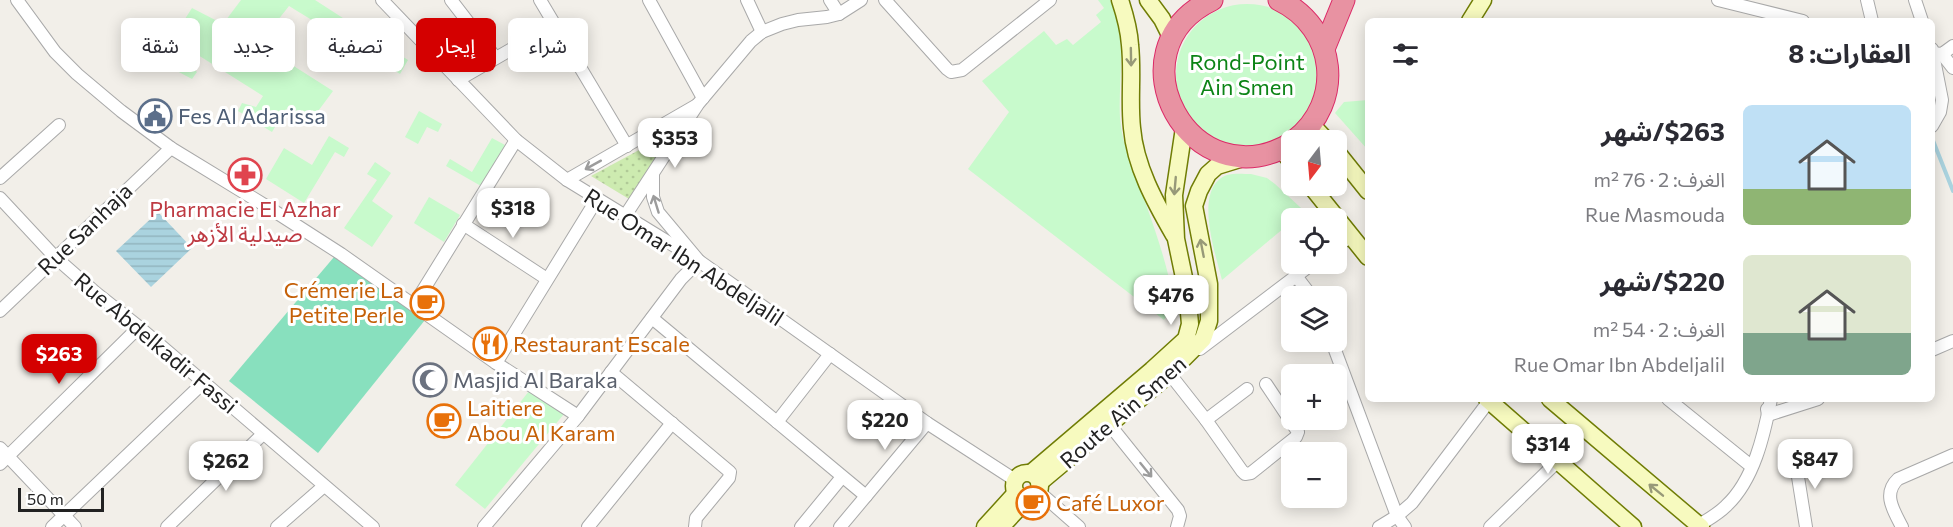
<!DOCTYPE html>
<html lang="ar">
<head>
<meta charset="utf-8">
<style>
  body { margin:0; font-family:Commissioner,"Noto Sans Arabic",sans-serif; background:#f2f2f3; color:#2b2b33; direction:rtl; height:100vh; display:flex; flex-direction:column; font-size:22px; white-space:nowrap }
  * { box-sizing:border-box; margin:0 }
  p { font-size:20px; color:#7c7c81 }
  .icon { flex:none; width:33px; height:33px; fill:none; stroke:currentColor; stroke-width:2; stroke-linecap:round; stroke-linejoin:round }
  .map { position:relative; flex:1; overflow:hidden; direction:ltr }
  .sheet { position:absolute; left:1365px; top:18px; width:570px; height:384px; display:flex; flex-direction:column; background:#fff; border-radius:9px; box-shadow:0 3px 15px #0003; direction:rtl }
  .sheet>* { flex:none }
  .banner { position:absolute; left:18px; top:18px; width:570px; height:54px; direction:rtl; display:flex; gap:12px }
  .needle { width:39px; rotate:196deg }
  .buttons { position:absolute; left:1281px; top:130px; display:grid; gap:12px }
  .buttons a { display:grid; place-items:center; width:66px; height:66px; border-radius:9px; background:#fff; box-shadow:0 3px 15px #0003; font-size:30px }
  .scale { position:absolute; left:18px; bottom:15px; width:86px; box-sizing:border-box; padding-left:6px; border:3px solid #222; border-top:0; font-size:16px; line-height:21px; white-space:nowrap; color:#222; -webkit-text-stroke:4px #fff; paint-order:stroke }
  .price { position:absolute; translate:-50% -51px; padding:0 14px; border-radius:12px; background:#fff; color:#222; font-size:20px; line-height:39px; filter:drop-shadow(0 2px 3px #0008) }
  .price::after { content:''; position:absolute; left:50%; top:36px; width:18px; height:14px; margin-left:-9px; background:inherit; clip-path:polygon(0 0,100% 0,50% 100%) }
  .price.selected { background:#d40000; color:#fff }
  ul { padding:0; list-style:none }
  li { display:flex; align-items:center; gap:18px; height:150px; padding:0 24px }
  li span { display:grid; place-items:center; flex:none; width:168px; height:120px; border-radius:9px; color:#555 }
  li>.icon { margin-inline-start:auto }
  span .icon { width:72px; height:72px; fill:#fffc; stroke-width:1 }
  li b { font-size:26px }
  h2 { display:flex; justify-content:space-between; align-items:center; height:72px; padding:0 24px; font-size:26px }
  .chip { padding:0 21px; border-radius:9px; background:#fff; box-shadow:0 3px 15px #0003; font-size:21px; line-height:54px }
  .chip.selected { background:#d40000; color:#fff }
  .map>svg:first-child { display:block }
  .grass { fill:url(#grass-dots) }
  .park { fill:#c8facc }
  .pitch { fill:#88e0be }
  .water { fill:url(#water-rules) }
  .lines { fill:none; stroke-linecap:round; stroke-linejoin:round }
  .stream { stroke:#aad3df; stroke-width:4 }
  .street-casing { stroke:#a9a9a9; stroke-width:14 }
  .secondary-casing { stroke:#707d05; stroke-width:19 }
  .highway-casing { stroke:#dc2a67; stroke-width:23 }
  .street { stroke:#fff; stroke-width:12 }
  .secondary { stroke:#f7fabf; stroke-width:16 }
  .highway { stroke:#e892a2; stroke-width:21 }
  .oneway { stroke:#979978 }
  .oneway2 { stroke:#9c9c9c }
  .labels { text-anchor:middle; stroke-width:6; stroke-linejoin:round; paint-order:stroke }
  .park-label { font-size:22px; fill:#0c8416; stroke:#fff }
  .service-label { font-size:22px; fill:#4e5e75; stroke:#fff; text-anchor:start }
  .health-label { font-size:22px; fill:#be3a42; stroke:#fff }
  .street-label { font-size:22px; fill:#222; stroke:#fff }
  .food-label { font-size:22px; fill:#c56008; stroke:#fff; text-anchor:start }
  .worship-label { font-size:22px; fill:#5b616d; stroke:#fff; text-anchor:start }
</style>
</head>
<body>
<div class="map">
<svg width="1953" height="527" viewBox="0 0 1953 527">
  <defs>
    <pattern id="grass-dots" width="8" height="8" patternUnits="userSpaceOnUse" patternTransform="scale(1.5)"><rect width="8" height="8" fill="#cdebb0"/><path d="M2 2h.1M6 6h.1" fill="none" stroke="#b0c997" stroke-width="1.8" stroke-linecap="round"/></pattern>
    <pattern id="water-rules" width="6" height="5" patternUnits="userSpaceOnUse" patternTransform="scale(1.5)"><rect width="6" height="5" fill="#aad3df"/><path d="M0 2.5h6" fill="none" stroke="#92b5bf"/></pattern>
  </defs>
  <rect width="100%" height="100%" fill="#f2efe9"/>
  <!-- grass -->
  <path class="grass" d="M678 129 629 199 591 176Z"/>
  <!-- park -->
  <g class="park">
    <path d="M241 0H315L408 60 400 74 289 6 259 44 333 91 310 122 286 109 272 132 238 111 242 103 256 107 263 96 198 55 190 66 197 72 192 79 158 61 192 8 223 24Z"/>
    <path d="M1098 0H1110C1128 37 1118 79 1120 118 1122 145 1133 169 1142 193 1155 230 1168 265 1174 304L1164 320 968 169 1009 112 982 81 1044 31 1056 45 1067 39 1073 45 1101 22 1096 15 1104 8Z"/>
    <circle cx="1247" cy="75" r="71"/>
    <path d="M1368 100V150L1335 113 1344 102Z"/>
    <path d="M419 111 442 124 438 132 427 127 418 144 405 137Z"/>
    <path d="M329 136 349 148 344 157 335 152 304 203 266 179 284 148 312 165Z"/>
    <path d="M492 138 505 145 481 186 446 166 450 159 472 172Z"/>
    <path d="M375 162 391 173 372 201 393 216 372 247 344 228 377 180 367 174Z"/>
    <path d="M1251 174 1267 178 1275 184 1313 219H1292L1291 226 1284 228 1222 280C1216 255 1192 188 1227 175 1234 173 1244 174 1251 174Z"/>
    <path d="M429 197 460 215 444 242 414 223Z"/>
    <path d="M533 386 564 414 485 509 455 485Z"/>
  </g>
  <!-- pitch -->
  <path class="pitch" d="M334 257 425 320 318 453 229 381Z"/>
  <!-- water -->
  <path class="water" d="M158 212 192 248 151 287 116 251Z"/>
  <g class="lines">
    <!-- stream -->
    <path class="stream" d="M1932 138 1953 191"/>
    <!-- street casing -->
    <g class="street-casing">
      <g id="street">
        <path d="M17 0 55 52 77 74 121 111 171 148 271 209 341 254 496 363 578 416"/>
        <path d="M382 0 516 140 567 180 699 261 927 423 1015 480"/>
        <path d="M451 0 495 57"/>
        <path d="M540 0 627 146"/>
        <path d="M649 0 703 98"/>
        <path d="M747 0 762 32"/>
        <path d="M830 0 839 14"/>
        <path d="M885 0 947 69 951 72 962 70 1050 0"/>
        <path d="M1718 0 1803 21"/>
        <path d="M1867 0 1872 21"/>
        <path d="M1915 0 1922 21"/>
        <path d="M1932 49 1942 100 1940 112 1932 126"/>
        <path d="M1932 53 1942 54 1953 46"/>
        <path d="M1942 54 1953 68"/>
        <path d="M458 80 555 24"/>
        <path d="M0 178 59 125"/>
        <path d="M567 180 697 105"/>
        <path d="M0 198 55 257 96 293 139 327 373 527"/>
        <path d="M625 216 698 104 751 41 762 32 782 24 798 20 827 17 839 14 861 0"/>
        <path d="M463 224 547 279"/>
        <path d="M1336 247 1351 236"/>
        <path d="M1296 276 1312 297"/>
        <path d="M414 305 516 140"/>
        <path d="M0 311 171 148"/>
        <path d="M652 318 866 496 927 423"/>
        <path d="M1332 342 1397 516 1405 527"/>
        <path d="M1200 349 1312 264"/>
        <path d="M1932 350 1953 341"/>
        <path d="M496 363 597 199"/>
        <path d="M611 372 730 472 729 478 696 518 695 527"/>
        <path d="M1169 373 1206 420 1247 389"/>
        <path d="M1668 399 1751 466"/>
        <path d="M1767 409 1768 415 1818 399"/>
        <path d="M1206 420 1242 471 1245 474 1251 473 1296 437 1298 432 1266 384"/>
        <path d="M777 422 830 354"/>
        <path d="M1109 424 1178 510 1180 516 1177 527"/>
        <path d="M0 448 75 527"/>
        <path d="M1795 458 1806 527"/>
        <path d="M0 464 139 327"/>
        <path d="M1038 491 1079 527"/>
        <path d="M1699 525C1709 519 1718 514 1726 506 1754 480 1764 435 1771 399"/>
        <path d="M52 527 204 382"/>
        <path d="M167 527 263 434"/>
        <path d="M277 527 324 486"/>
        <path d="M484 527 578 416 681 279 699 261 658 212 653 197V174"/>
        <path d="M588 527 672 423"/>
        <path d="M801 527 842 477"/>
        <path d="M840 527 866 496"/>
        <path d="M1379 527 1397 516 1412 503 1489 401"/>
        <path d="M1490 527 1558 461"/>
        <path d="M1902 527C1894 511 1882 494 1898 479L1953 455"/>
      </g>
    </g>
    <!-- secondary casing -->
    <g class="secondary-casing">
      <g id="secondary">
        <path d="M1120 0C1125 15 1129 29 1130 45 1133 73 1129 101 1132 128 1135 166 1155 202 1174 235"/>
        <path d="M1148 0 1162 19 1172 39"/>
        <path d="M1470 21 1483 0"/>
        <path d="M1311 124 1327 141"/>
        <path d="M1281 149 1292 162"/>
        <path d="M1336 151 1368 191"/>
        <path d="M1311 186 1368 257"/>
        <path d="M1487 399 1633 527"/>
        <path d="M1550 399 1701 527"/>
        <path d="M1031 473 1152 370 1186 339 1190 324 1189 313 1187 292 1176 239 1174 195 1184 128"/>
        <circle cx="1027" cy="486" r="13"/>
        <path d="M1039 483 1161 381 1203 339 1209 321V284L1194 206 1199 191 1208 174 1217 166 1243 158"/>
        <path d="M985 527 1016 493"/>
        <path d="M1001 527 1027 499"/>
      </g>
    </g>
    <!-- highway casing -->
    <g class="highway-casing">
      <g id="highway">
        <path d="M1212 0C1108 50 1191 203 1292 143"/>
        <path d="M1279 0C1337 28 1345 102 1294 141"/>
        <path d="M1324 49 1344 0"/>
      </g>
    </g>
    <!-- street -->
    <use href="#street" class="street"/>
    <!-- secondary -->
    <use href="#secondary" class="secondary"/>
    <!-- highway -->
    <use href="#highway" class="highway"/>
  </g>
  <!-- one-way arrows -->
  <defs><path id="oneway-shaft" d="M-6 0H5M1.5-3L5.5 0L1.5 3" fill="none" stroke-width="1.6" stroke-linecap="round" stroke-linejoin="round" transform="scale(1.5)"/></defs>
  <g class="oneway">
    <use href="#oneway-shaft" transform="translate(1131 57) rotate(89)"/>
    <use href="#oneway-shaft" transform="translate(1175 186) rotate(95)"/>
    <use href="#oneway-shaft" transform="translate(1202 248) rotate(-101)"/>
    <use href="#oneway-shaft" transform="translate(1656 490) rotate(-141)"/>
  </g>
  <g class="oneway2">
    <use href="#oneway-shaft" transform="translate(593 165) rotate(151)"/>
    <use href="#oneway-shaft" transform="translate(656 204) rotate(-107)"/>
    <use href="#oneway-shaft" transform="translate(1146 470) rotate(51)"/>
  </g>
  <!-- icons -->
  <defs>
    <g id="civic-ring" transform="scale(1.725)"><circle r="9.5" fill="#fff" stroke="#5c6f8a" stroke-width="1.5"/><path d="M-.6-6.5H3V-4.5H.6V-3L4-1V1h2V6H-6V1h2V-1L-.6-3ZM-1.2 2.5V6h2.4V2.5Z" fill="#5c6f8a"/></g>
    <g id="pharmacy-ring" transform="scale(1.725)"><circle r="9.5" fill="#fff" stroke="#e0444e" stroke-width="1.5"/><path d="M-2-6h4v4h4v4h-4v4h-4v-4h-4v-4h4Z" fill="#e0444e"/></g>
    <g id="cafe-ring" transform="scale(1.725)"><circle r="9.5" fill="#fff" stroke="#e8710a" stroke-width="1.5"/><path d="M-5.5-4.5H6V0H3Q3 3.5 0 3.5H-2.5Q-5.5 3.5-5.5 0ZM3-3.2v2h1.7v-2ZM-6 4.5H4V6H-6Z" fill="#e8710a"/></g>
    <g id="restaurant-ring" transform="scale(1.725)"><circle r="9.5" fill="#fff" stroke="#e8710a" stroke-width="1.5"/><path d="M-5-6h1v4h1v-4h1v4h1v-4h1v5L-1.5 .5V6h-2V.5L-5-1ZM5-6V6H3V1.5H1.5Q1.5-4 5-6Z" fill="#e8710a"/></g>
    <g id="mosque-ring" transform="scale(1.725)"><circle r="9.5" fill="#fff" stroke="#6b7280" stroke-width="1.5"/><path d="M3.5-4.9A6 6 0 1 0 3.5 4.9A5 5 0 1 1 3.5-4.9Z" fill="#6b7280"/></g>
  </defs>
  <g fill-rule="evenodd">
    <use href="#civic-ring" x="155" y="116"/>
    <use href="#pharmacy-ring" x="245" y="175"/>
    <use href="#cafe-ring" x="427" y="303"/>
    <use href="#restaurant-ring" x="490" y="344"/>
    <use href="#mosque-ring" x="430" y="380"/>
    <use href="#cafe-ring" x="444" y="421"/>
    <use href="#cafe-ring" x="1033" y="503"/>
  </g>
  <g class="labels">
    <!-- park labels -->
    <g class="park-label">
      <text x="1247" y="70">Rond-Point<tspan x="1247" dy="25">Ain Smen</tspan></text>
    </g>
    <!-- service labels -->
    <g class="service-label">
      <text x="178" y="124">Fes Al Adarissa</text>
    </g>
    <!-- health labels -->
    <g class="health-label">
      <text x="245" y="217">Pharmacie El Azhar<tspan x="245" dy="25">صيدلية الأزهر</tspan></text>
    </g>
    <!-- street labels -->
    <g class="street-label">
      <text transform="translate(85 229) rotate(-44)" y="8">Rue Sanhaja</text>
      <text transform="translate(684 257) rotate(33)" y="8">Rue Omar Ibn Abdeljalil</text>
      <text transform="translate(156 343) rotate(40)" y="8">Rue Abdelkadir Fassi</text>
      <text transform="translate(1123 412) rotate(-41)" y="8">Route Aïn Smen</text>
    </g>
    <!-- food labels -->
    <g class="food-label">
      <text x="404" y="298" text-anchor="end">Crémerie La<tspan x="404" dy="25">Petite Perle</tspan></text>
      <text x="513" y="352">Restaurant Escale</text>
      <text x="467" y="416">Laitiere<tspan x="467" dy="25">Abou Al Karam</tspan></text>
      <text x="1056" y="511">Café Luxor</text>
    </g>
    <!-- worship labels -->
    <g class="worship-label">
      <text x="453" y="388">Masjid Al Baraka</text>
    </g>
  </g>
</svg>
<div class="buttons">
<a><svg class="needle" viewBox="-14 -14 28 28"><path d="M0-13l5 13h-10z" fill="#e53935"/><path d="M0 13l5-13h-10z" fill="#7c7c81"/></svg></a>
<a><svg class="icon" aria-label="locate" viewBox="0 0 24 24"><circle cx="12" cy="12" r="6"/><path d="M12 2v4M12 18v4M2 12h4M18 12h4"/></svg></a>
<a><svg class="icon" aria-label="layers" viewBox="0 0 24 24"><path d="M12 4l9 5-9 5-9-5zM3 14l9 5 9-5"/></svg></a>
<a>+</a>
<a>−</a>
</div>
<div class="scale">50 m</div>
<b class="price" style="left:675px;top:169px">$353</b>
<b class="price" style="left:513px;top:239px">$318</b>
<b class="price" style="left:1171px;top:326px">$476</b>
<b class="price selected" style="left:59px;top:385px">$263</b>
<b class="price" style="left:885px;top:451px">$220</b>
<b class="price" style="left:1548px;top:475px">$314</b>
<b class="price" style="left:1815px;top:490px">$847</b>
<b class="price" style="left:226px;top:492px">$262</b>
<div class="banner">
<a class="chip">شراء</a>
<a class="chip selected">إيجار</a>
<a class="chip">تصفية</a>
<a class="chip">جديد</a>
<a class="chip">شقة</a>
</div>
<section class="sheet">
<h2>العقارات: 8<svg class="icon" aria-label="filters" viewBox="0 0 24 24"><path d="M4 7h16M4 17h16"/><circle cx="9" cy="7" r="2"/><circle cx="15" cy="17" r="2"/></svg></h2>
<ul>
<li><span style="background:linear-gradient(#bfe0f5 70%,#8fb573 0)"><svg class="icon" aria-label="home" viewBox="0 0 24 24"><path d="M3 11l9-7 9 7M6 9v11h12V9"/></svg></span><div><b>$263/شهر</b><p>الغرف: 2 · 76 m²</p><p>Rue Masmouda</p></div></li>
<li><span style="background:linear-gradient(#dfe7d0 65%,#7fa58c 0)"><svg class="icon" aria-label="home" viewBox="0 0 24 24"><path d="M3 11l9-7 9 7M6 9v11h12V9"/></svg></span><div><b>$220/شهر</b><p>الغرف: 2 · 54 m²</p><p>Rue Omar Ibn Abdeljalil</p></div></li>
</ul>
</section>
</div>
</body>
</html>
